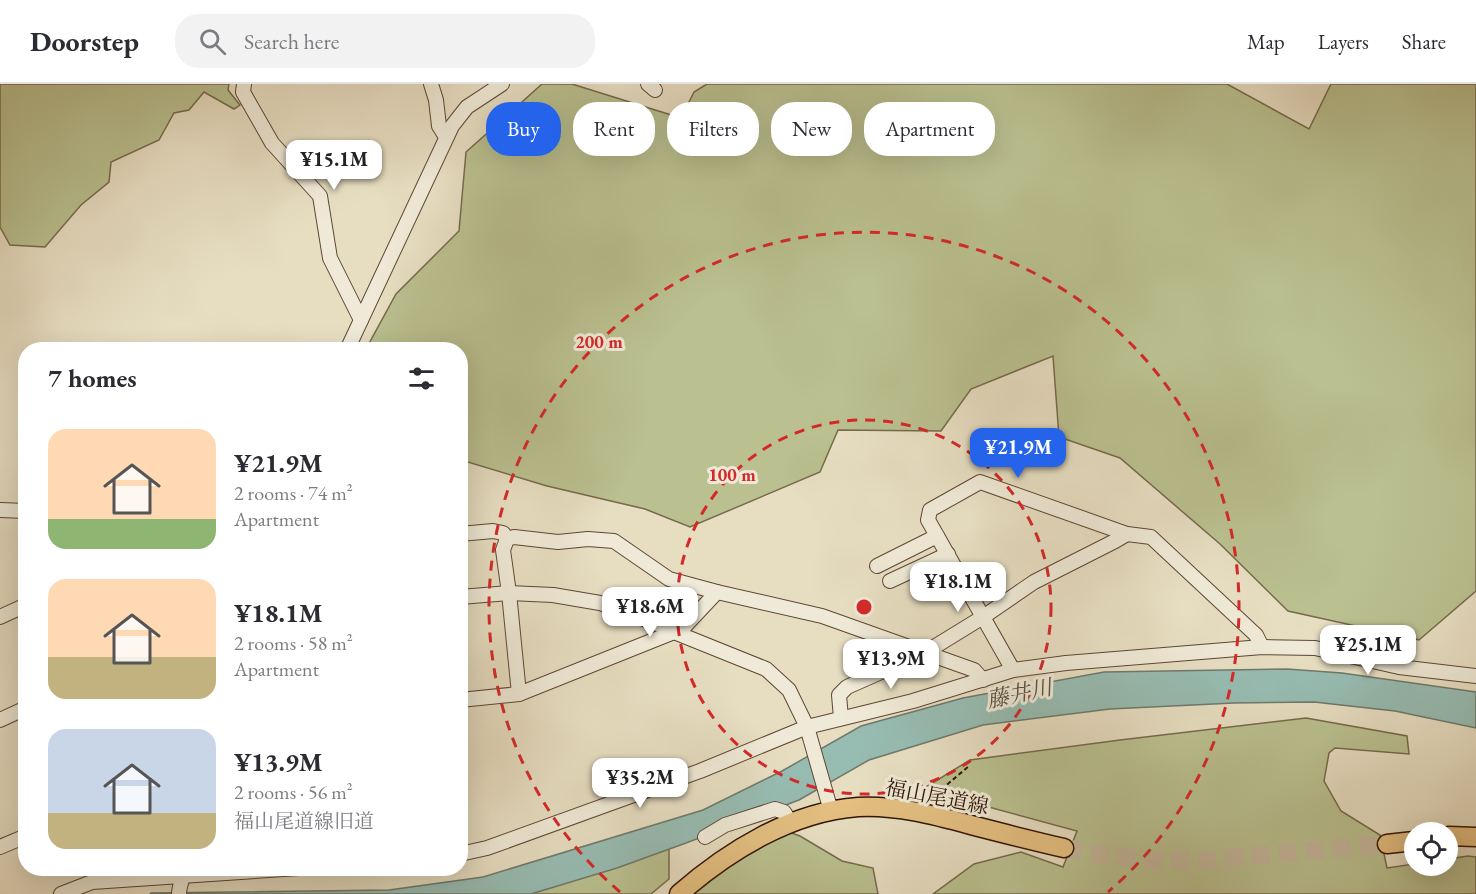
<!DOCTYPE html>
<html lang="en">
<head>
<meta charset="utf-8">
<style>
  body { margin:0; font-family:"EB Garamond","Noto Serif JP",serif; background:#f2f2f3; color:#2b2b33; height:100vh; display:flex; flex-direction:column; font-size:22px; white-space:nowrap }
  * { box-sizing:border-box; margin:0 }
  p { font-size:20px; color:#7c7c81 }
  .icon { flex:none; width:33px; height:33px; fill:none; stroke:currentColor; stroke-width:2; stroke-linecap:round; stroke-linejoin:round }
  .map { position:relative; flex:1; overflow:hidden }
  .side { position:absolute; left:18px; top:258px; width:450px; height:534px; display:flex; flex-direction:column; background:#fff; border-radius:24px; box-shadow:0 6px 24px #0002 }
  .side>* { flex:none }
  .hud { position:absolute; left:486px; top:18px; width:570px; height:54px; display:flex; gap:12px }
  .controls { position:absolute; left:1404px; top:738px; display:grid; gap:12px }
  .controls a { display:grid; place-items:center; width:54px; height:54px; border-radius:50%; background:#fff; box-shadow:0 6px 24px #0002; font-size:30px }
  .price { position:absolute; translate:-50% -51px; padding:0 14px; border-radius:12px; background:#fff; color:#222; font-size:20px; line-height:39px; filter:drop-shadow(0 2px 3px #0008) }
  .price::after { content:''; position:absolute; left:50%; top:36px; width:18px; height:14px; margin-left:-9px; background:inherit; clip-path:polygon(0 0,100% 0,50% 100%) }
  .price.current { background:#2563eb; color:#fff }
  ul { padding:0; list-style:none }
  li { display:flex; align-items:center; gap:18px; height:150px; padding:0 30px }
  li span { display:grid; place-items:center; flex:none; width:168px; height:120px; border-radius:18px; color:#555 }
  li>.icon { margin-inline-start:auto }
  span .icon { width:72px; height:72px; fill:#fffc; stroke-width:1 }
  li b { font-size:26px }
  h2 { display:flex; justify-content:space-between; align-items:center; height:72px; padding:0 30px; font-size:26px }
  .pill { padding:0 21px; border-radius:24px; background:#fff; box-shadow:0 6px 24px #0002; font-size:21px; line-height:54px }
  .pill.current { background:#2563eb; color:#fff }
  header { display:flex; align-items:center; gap:36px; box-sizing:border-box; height:84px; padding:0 30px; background:#fff; border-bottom:2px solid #e1e1e2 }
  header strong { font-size:28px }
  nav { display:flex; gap:33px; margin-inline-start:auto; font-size:21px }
  .search { width:420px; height:54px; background:#f2f2f3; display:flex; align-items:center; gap:15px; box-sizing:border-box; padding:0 21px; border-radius:24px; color:#7c7c81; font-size:22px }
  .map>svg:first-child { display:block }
  .green { fill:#bac090; stroke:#766a4a; stroke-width:1.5 }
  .water { fill:#97bcb2; stroke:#6f796c; stroke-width:1.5 }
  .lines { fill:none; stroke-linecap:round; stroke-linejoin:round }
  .major-tunnel { stroke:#c3b69c; stroke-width:18; stroke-dasharray:18 9; stroke-linecap:butt }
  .minor-casing { stroke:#5f4634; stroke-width:16 }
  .major-casing { stroke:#321404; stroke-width:21 }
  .path { stroke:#321404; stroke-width:2; stroke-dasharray:4.5 3; stroke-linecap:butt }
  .minor { stroke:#efead7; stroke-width:14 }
  .major { stroke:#e4bf81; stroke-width:18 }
  .ring { fill:none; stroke:#d62828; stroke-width:3; stroke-dasharray:10 8 }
  .labels { text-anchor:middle; stroke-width:6; stroke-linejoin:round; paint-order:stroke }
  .street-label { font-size:21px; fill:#321404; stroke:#efead7 }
  .water-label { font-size:22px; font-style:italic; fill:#554f41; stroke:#efead7 }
  .centre { fill:#d62828; stroke:#efead7; stroke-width:3 }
  .ring-label { font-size:18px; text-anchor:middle; font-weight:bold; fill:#d62828; stroke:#efead7; stroke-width:6; stroke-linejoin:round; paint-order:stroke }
</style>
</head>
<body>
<header>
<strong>Doorstep</strong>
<div class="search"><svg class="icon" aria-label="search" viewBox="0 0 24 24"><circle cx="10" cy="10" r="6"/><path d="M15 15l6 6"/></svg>Search here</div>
<nav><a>Map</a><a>Layers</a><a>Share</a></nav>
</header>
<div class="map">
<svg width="1476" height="810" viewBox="0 0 1476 810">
  <rect width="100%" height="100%" fill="#e7dec2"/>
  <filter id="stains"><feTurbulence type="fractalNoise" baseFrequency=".00333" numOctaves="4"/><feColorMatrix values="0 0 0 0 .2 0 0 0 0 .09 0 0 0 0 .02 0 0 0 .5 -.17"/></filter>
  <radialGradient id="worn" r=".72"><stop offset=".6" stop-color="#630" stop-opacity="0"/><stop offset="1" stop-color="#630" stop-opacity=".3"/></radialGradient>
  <!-- green -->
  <g class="green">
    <path d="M0 0H229L228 6 240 21 234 25 204 8 189 26 174 29 159 56 111 78 109 98 81 121 45 163 10 161 0 143Z"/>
    <path d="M542 0H572L681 34 694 8 707 0H1227L1309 45 1331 0H1476V507L1419 556 1288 527 1220 460 1120 374 1059 353 1053 272 971 305 941 347 838 346 820 388 690 443 645 425 547 402 461 376 460 266 366 265 396 210 459 147 466 68Z"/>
    <path d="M1306 634 1407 652 1409 670 1335 664 1329 669 1324 697 1341 727 1380 751 1387 784 1414 780V782H1448V775L1468 772 1476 773V810H933L974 780 1021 768 1063 783 1077 747 963 716 921 706 970 676 1120 656Z"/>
    <path d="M769 741 800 752 842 777 873 784 878 810H689Z"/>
    <path d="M669 750V795L651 810H530Z"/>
  </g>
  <!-- water -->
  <path class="water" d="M1287 585 1342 589 1476 608V644L1395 627 1314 618 1234 619 1110 625 983 641 869 676 799 716 686 759 617 784 531 810H150L151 809 389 806 483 793 703 726 782 687 861 642 963 614 1104 588Z"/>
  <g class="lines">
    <!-- major-tunnel -->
    <path class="major-tunnel" d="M1064 764 1113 772 1163 777 1208 776 1387 760"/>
    <!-- minor casing -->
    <g class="minor-casing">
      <g id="minor">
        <path d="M244 0 243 8 272 59 320 112 330 174 361 236"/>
        <path d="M431 0 436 16 439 42 446 53"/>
        <path d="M648 0 655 6"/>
        <path d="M347 266 452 42 467 23 502 0"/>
        <path d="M0 426 26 427"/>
        <path d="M460 450 493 447 503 449 507 455"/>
        <path d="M877 482 937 452"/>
        <path d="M890 497 948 470"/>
        <path d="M460 513 509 509 553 511 600 519 655 539 674 548 766 585 789 606 807 643 831 727"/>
        <path d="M0 533 26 521"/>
        <path d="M1013 586 928 436 930 426 980 398 1127 450 1151 453 1256 551 1262 563"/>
        <path d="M519 610 509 509 503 466 507 455 514 453 558 458 588 455 614 457 669 495 717 508 822 532 974 586 983 596"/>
        <path d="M460 616 519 610 674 548 686 541 717 508"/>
        <path d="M841 634 839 611 847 603 926 568 983 533 1034 498 1115 457 1127 450"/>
        <path d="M0 636 26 624"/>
        <path d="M705 753 725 741 775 725 784 728 791 739"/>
        <path d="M0 763 26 752"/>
        <path d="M460 770 487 764 700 687 807 643 913 617 1013 586 1066 579 1262 563 1315 564 1399 583 1476 592"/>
        <path d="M61 810 92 798 299 784"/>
        <path d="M179 810C179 801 184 794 183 786"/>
      </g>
    </g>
    <!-- major casing -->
    <g class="major-casing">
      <g id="major">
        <path d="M1448 752 1476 753"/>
        <path d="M1387 760 1414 757"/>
        <path d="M679 810C728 767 791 728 858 723 896 721 934 731 971 741 1002 749 1033 757 1064 764"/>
      </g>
    </g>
    <!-- path -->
    <path class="path" d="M930 715 969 682"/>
    <!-- minor -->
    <use href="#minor" class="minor"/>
    <!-- major -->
    <use href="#major" class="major"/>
  </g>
  <!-- distance rings -->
  <g class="ring">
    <circle cx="864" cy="523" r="187"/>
    <path d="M620 808A375 375 0 1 1 1108 808"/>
  </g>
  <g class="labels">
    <!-- street labels -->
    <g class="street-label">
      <text transform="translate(937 713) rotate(11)" y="7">福山尾道線</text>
    </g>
    <!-- water labels -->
    <g class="water-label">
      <text transform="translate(1019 609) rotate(-12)" y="8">藤井川</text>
    </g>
  </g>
  <circle cx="864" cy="523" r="9" class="centre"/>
  <g class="ring-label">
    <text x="599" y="264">200 m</text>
    <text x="732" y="397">100 m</text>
  </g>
  <rect width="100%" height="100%" filter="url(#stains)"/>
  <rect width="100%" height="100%" fill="url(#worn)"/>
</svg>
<div class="controls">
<a><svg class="icon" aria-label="locate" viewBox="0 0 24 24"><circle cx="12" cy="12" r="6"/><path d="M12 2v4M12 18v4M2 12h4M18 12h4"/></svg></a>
</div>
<b class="price" style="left:334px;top:107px">¥15.1M</b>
<b class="price current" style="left:1018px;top:395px">¥21.9M</b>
<b class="price" style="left:958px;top:529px">¥18.1M</b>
<b class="price" style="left:650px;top:554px">¥18.6M</b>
<b class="price" style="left:1368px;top:592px">¥25.1M</b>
<b class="price" style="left:891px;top:606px">¥13.9M</b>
<b class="price" style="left:640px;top:725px">¥35.2M</b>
<div class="hud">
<a class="pill current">Buy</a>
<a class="pill">Rent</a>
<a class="pill">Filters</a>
<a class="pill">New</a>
<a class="pill">Apartment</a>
</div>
<section class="side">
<h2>7 homes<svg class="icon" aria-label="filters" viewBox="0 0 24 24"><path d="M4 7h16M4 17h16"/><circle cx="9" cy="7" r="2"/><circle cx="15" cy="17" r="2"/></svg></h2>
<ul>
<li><span style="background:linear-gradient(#ffd9b3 75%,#8fb573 0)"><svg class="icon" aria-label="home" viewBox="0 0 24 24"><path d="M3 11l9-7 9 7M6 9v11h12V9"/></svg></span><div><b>¥21.9M</b><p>2 rooms · 74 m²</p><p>Apartment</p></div></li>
<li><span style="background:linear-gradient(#ffd9b3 65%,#c2b280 0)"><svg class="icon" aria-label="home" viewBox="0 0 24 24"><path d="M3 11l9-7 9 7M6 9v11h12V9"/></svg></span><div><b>¥18.1M</b><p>2 rooms · 58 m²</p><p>Apartment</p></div></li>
<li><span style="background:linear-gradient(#c9d6e8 70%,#c2b280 0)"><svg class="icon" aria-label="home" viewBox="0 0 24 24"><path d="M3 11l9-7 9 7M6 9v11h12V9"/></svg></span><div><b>¥13.9M</b><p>2 rooms · 56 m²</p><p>福山尾道線旧道</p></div></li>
</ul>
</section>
</div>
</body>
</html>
